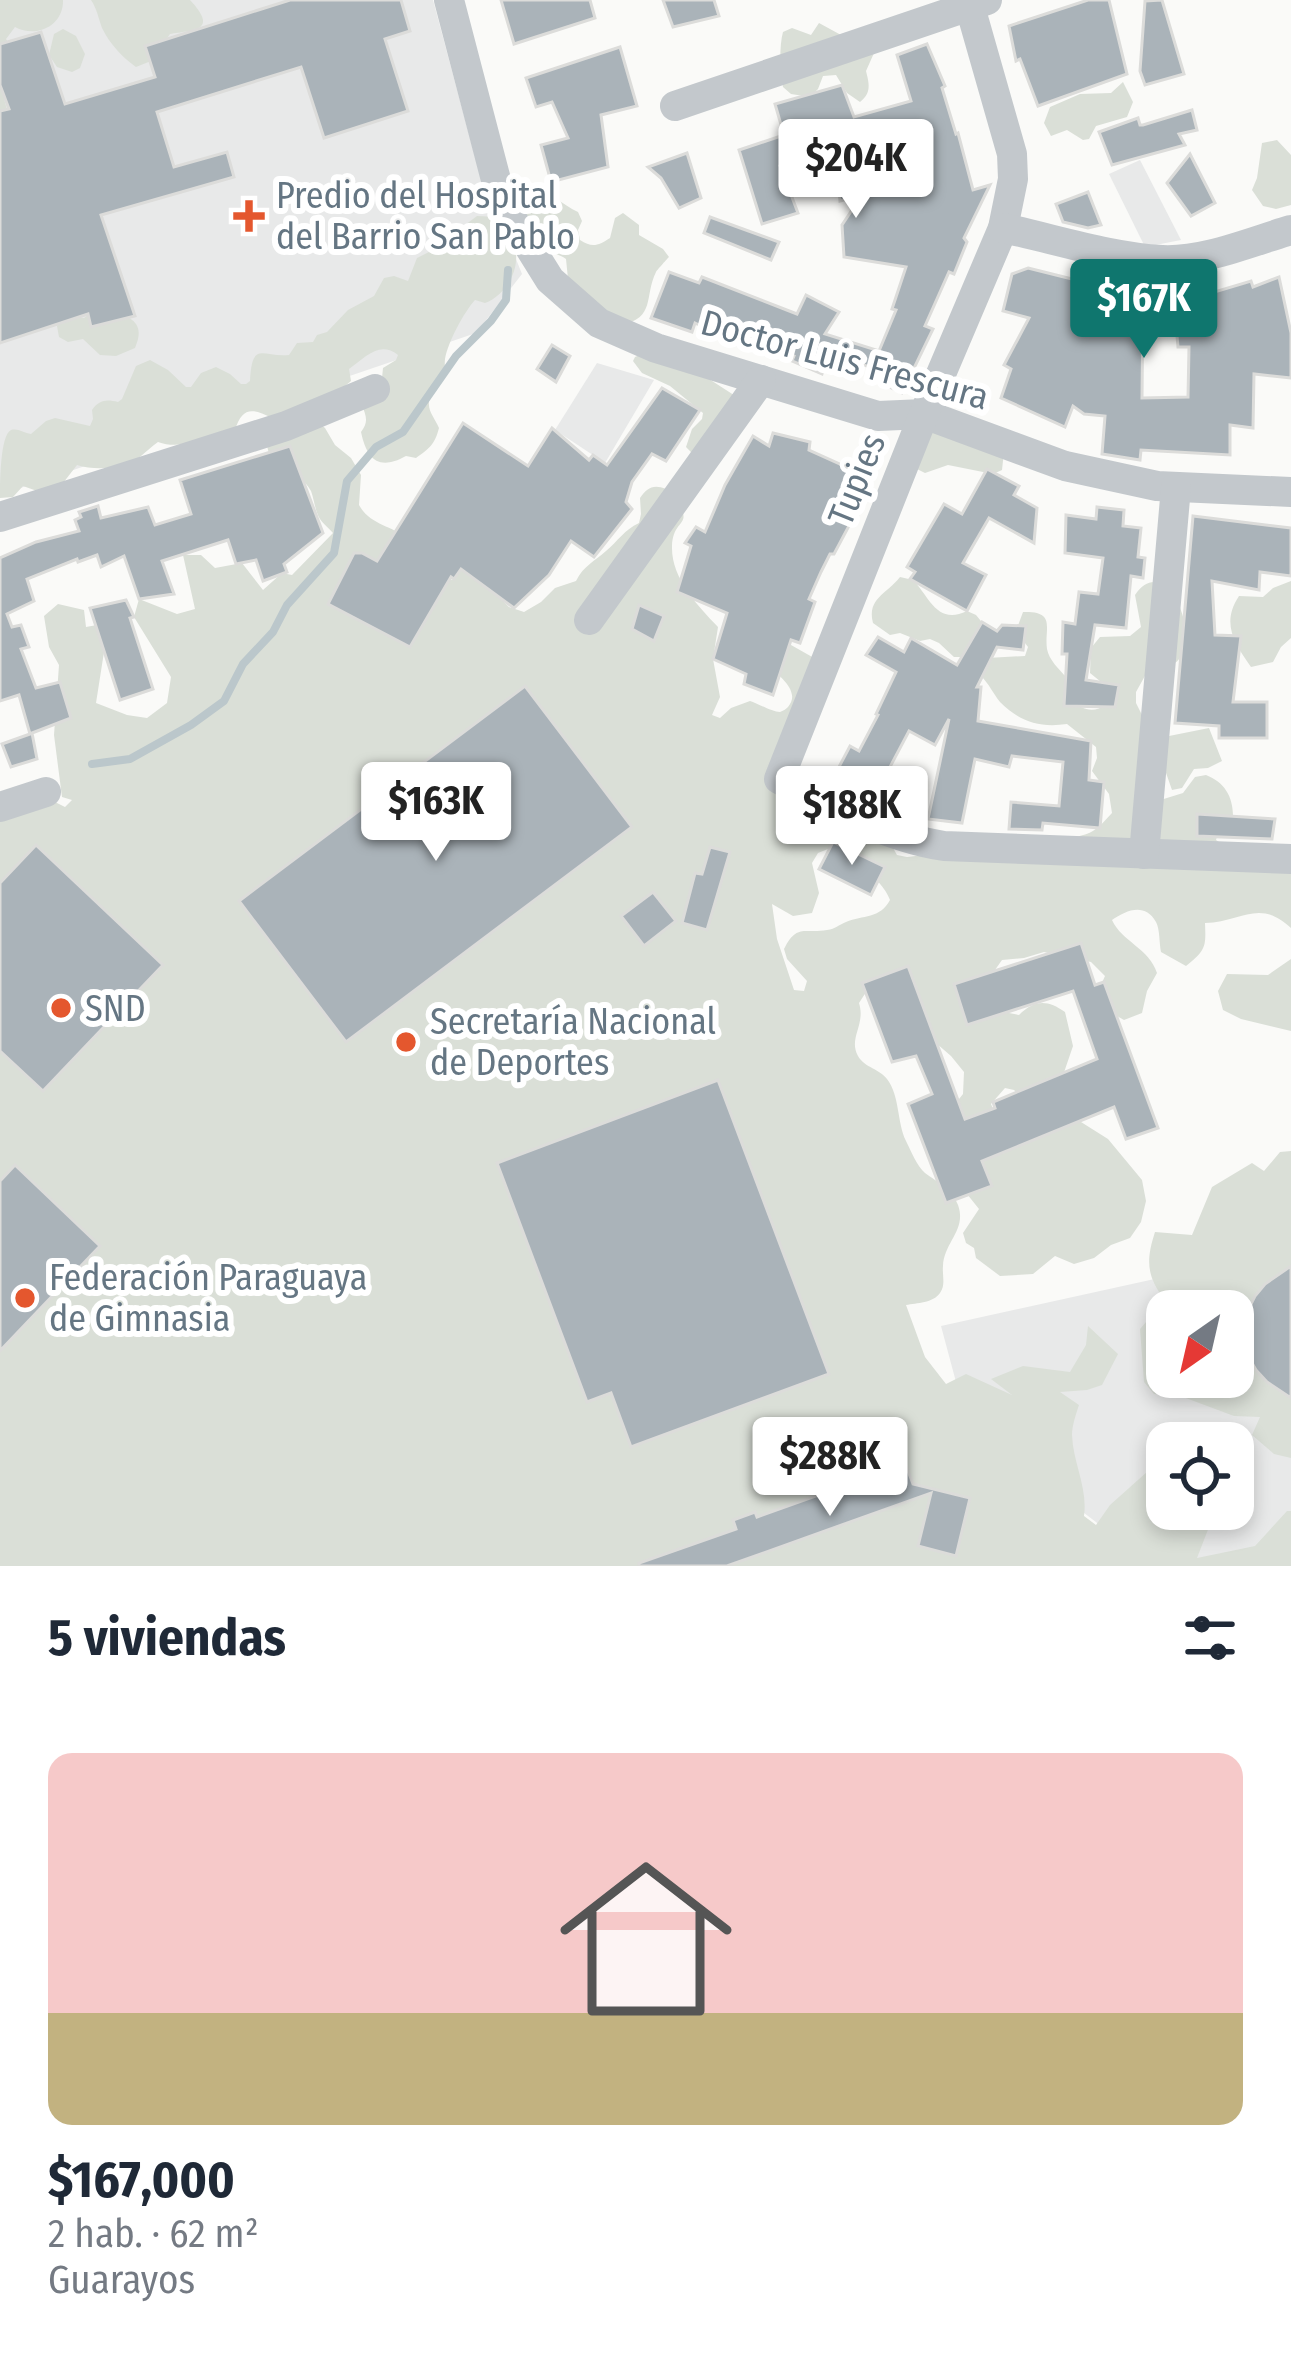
<!DOCTYPE html>
<html lang="es">
<head>
<meta charset="utf-8">
<style>
  body { margin:0; font-family:"Fira Sans Condensed",sans-serif; background:#f6f6f7; color:#1f2937; height:100vh; display:flex; flex-direction:column; font-size:45px; white-space:nowrap }
  * { box-sizing:border-box; margin:0 }
  p { font-size:39px; color:#747a83 }
  .icon { flex:none; width:66px; height:66px; fill:none; stroke:currentColor; stroke-width:2; stroke-linecap:round; stroke-linejoin:round }
  .map { position:relative; height:1566px; overflow:hidden }
  .details { display:flex; flex-direction:column; background:#fff; flex:1 }
  .details>* { flex:none }
  .needle { width:78px; rotate:214deg }
  .tools { position:absolute; left:1146px; top:1290px; display:grid; gap:24px }
  .tools a { display:grid; place-items:center; width:108px; height:108px; border-radius:24px; background:#fff; box-shadow:0 6px 18px #0003; font-size:60px }
  .price { position:absolute; translate:-50% -102px; padding:0 27px; border-radius:12px; background:#fff; color:#222; font-size:39px; line-height:78px; filter:drop-shadow(0 3px 6px #0008) }
  .price::after { content:''; position:absolute; left:50%; top:72px; width:36px; height:27px; margin-left:-18px; background:inherit; clip-path:polygon(0 0,100% 0,50% 100%) }
  .price.active { background:#0f766e; color:#fff }
  ul { padding:0; list-style:none }
  li { display:grid; align-content:center; gap:24px; height:636px; padding:0 48px }
  li span { display:grid; place-items:center; height:372px; border-radius:24px; color:#555 }
  li>.icon { margin-inline-start:auto }
  span .icon { width:216px; height:216px; fill:#fffc; stroke-width:1 }
  li b { font-size:51px }
  h2 { display:flex; justify-content:space-between; align-items:center; height:144px; padding:0 48px; font-size:51px }
  .map>svg:first-child { display:block }
  .built { fill:#e8e9e9; fill-rule:evenodd }
  .green { fill:#dadfd7; fill-rule:evenodd }
  .lines { fill:none; stroke-linecap:round; stroke-linejoin:round }
  .stream { stroke:#bbc7cb; stroke-width:8 }
  .building { fill:#aab3b9; stroke:#dcdcda; stroke-width:3 }
  .street { stroke:#c3c8cc; stroke-width:30 }
  .poi-dot { fill:#e4572e; stroke:#fff; stroke-width:4.5 }
  .labels { text-anchor:middle; stroke-width:12; stroke-linejoin:round; paint-order:stroke }
  .poi-label { font-size:36px; fill:#657683; stroke:#fff; text-anchor:start }
  .street-label { font-size:36px; fill:#657683; stroke:#fff }
</style>
</head>
<body>
<div class="map">
<svg width="1291" height="1566" viewBox="0 0 1291 1566">
  <rect width="100%" height="100%" fill="#fafaf8"/>
  <!-- built -->
  <g class="built">
    <path d="M7 0H433L475 157 522 274 476 333 0 495V2Z"/>
    <path d="M1140 160 1181 240 1145 247 1109 174Z"/>
    <path d="M597 363 654 380 605 463 555 430Z"/>
    <path d="M1291 1249V1566H1117L1105 1529 967 1423 941 1326ZM1167 1311H1233V1377H1167ZM1167 1443H1233V1509H1167Z"/>
  </g>
  <!-- green -->
  <g class="green">
    <path d="M0 0H63C64 25 37 39 15 27L6 39 9 44 4 99 8 113 0 129Z"/>
    <path d="M91 0H190C220 32 192 30 170 34L151 61 136 67C123 58 109 43 102 28 98 17 97 9 91 0Z"/>
    <path d="M819 23 874 53 866 71C869 83 872 93 860 102L847 93 836 75 823 76 818 89 810 97 791 94 783 87C780 72 779 46 783 32L792 28 811 35Z"/>
    <path d="M63 29 76 36 85 54 80 68 72 72 57 67 49 55 54 34Z"/>
    <path d="M1123 82 1133 102 1127 117 1096 126 1089 139 1083 140 1067 130 1051 136 1044 123 1050 107 1080 94 1111 93Z"/>
    <path d="M1277 140 1291 155V205L1276 209 1263 206 1252 190 1257 178 1262 143Z"/>
    <path d="M536 191C552 193 563 205 578 212L582 221 578 230 580 240C592 248 598 246 610 238L615 218 623 213 639 225V235L663 249 669 257C668 258 657 270 656 272 644 296 656 318 621 325L568 279 566 259C556 252 548 253 538 248 518 238 519 215 515 195Z"/>
    <path d="M477 216 498 217C504 227 515 242 516 254 518 274 503 297 485 303L475 300C464 312 448 342 445 359 444 369 447 368 442 377 436 387 430 389 429 402 428 412 435 418 439 428 435 444 429 449 416 458L406 456C379 471 367 460 361 432 369 422 366 416 362 405L382 378 383 368 396 360 398 355C379 340 365 358 349 369L351 381 339 391 272 418C251 407 242 408 235 430 211 436 182 451 158 442 152 446 147 451 141 456 124 469 97 471 77 465L60 487 37 491 23 486 13 497 0 498C0 484 0 435 11 430 18 428 24 433 31 434L46 421 55 418 90 426 93 419 92 410C99 400 106 399 118 402L122 399 136 366 150 360 168 370 186 387H191L201 373 216 367 230 374 241 384H246L250 381C252 339 263 358 289 355L297 343 313 342 317 335 327 332 348 310 374 296 384 278 394 276 408 281 417 258 429 252Z"/>
    <path d="M96 309C118 313 150 316 135 348L116 356 100 355 83 339 68 342 59 337 57 326 60 322 74 317 84 318Z"/>
    <path d="M644 353 709 379 740 399 693 454 686 447 692 429 702 419 703 413 670 386 642 373 633 361 635 357Z"/>
    <path d="M318 422 325 428 335 445 351 458 361 475 359 505C370 525 391 525 408 539 424 552 434 569 452 580L460 571 472 570 509 607 524 612 541 602 555 588 576 581C584 565 594 562 606 551 618 541 624 530 639 523L641 514 640 498C647 488 653 484 666 489 701 529 673 514 672 546 671 578 697 605 718 627L713 659 720 697 712 715 720 718 731 708 750 701C757 703 772 712 780 712 783 711 786 709 788 707 802 691 777 674 767 665L783 637 791 645 814 658 780 766 888 839 897 855 907 857 1071 838C1095 833 1096 830 1112 813L1109 794 1092 771 1097 758 1096 747 1067 724C1040 728 1020 722 1000 702 993 693 989 684 981 676L987 658 1025 656 1028 647 1016 631 1023 612C1057 611 1044 628 1047 649 1049 660 1059 669 1066 677 1064 699 1085 719 1106 705V686L1090 673 1091 648 1100 637 1130 636 1141 627 1135 595C1165 551 1200 631 1180 658 1173 668 1156 670 1146 674L1136 692V703L1150 731 1154 802 1183 793 1195 777 1206 775C1224 782 1233 796 1233 816L1219 830 1216 840 1235 853 1291 869V928C1259 898 1242 922 1205 923 1206 947 1206 950 1186 966L1161 952C1159 943 1160 929 1156 922 1145 902 1126 910 1112 920 1122 942 1149 948 1157 973L1147 991 1142 1013 1124 1020 1110 1012 1101 985 1105 976 1091 962 1044 952 1024 958 1002 960 990 977 999 1011 1019 1015C1035 999 1048 1000 1065 1012L1073 1046 1058 1090 1028 1104 1014 1090 1005 1088 991 1104 999 1123 1081 1122 1108 1139 1142 1180 1146 1201 1141 1222 1130 1238 1111 1245 1094 1258 1074 1264 1055 1256 1033 1274 1000 1276 976 1258 974 1248 966 1243 963 1233 979 1209 967 1194 951 1109 963 1094 964 1072 951 1056 870 986 859 1003C866 1025 848 1038 858 1056 865 1068 880 1069 887 1079 900 1096 897 1123 906 1141 911 1151 917 1166 925 1173 938 1183 951 1187 958 1205 967 1230 944 1242 943 1266 942 1275 946 1285 940 1293 933 1303 917 1303 906 1305L925 1357 946 1384 966 1374 1012 1395 991 1379 1023 1366 1070 1372 1086 1345 1088 1326 1118 1354 1102 1385 1087 1390 1060 1392 1079 1405C1076 1414 1072 1426 1072 1435 1073 1463 1088 1488 1084 1516L1096 1525 1110 1505 1167 1454V1509H1233V1482L1240 1487 1235 1509 1209 1527 1197 1558 1255 1546 1287 1511H1291V1566H0V817L51 800 65 807 72 800 62 797 54 735 59 665 49 647 44 616 58 604 84 610 86 627 108 623 124 646 104 652 96 703 127 715 147 718 167 703 171 677 134 617 139 599 177 614 195 609 183 555H201L215 568 242 563 263 590 282 573 292 575 333 533C329 528 323 524 320 519 315 511 314 499 311 491 300 469 266 470 267 441ZM828 849C850 859 881 876 890 900 880 919 863 915 846 922 838 925 836 929 827 930 804 934 797 923 784 949L787 959 807 981 804 991 794 990 777 939 772 904 793 916 812 913 819 893 812 863 818 853Z"/>
    <path d="M924 429 1004 451 1002 470 993 474 948 465 925 473 917 469Z"/>
    <path d="M900 577 913 580C929 596 937 626 967 611L976 615 985 626 962 657H954L939 643 930 639 920 641 900 633 890 635 873 623C867 598 886 595 900 577Z"/>
    <path d="M1291 581V638L1281 647 1273 662 1251 667C1234 643 1221 623 1239 596L1263 597 1273 588Z"/>
    <path d="M1209 728 1222 761 1208 768 1194 769 1182 788 1172 790 1165 770 1164 737Z"/>
    <path d="M1291 959V1031L1241 1019 1223 1010 1218 991 1227 974 1268 975Z"/>
    <path d="M1291 1151V1458L1274 1454 1252 1435 1260 1417 1234 1416 1183 1397 1154 1394 1144 1382 1140 1329 1165 1300C1146 1276 1146 1260 1155 1232L1192 1235 1212 1187 1252 1163 1264 1171 1280 1152ZM1167 1311H1233V1377H1167Z"/>
  </g>
  <g class="lines">
    <!-- stream -->
    <path class="stream" d="M92 764 130 759 191 725 224 701 243 664 273 632 287 605 334 553 347 481 376 447 403 432 456 356 491 321 506 300 508 270"/>
  </g>
  <!-- building -->
  <g class="building">
    <path d="M290 0H401L410 31 385 39 408 111 324 138 301 67 157 112 174 167 227 152 234 177 101 215 135 316 91 327 88 314 0 343V111L9 109 0 85V44L41 32 65 104 155 77 145 46Z"/>
    <path d="M501 0H590L595 18 514 44Z"/>
    <path d="M663 0H714L719 16 673 27Z"/>
    <path d="M1088 0H1109L1127 74 1038 106 1020 59 1016 61 1009 26Z"/>
    <path d="M1162 0 1184 74 1145 85 1140 71 1145 1Z"/>
    <path d="M927 44 945 86 942 88 956 134 958 133 973 190 990 185 964 238 967 242 954 274 949 272 925 326 933 329 902 393 881 383 885 371 828 355 822 374 792 361 794 356 735 331 730 340 695 323 692 332 651 318 669 272 699 283 702 277 797 314 806 295 839 312 825 334 879 351 896 310 892 309 906 267 844 257 842 225 862 195 840 201 836 161 829 163 825 150 780 166 798 213 762 224 739 150 784 135 775 104 842 85 854 117 911 101 897 55Z"/>
    <path d="M620 47 637 106 601 115 608 167 551 182 541 145 568 138 552 102 536 107 526 78Z"/>
    <path d="M1192 110 1197 130 1179 134 1185 145 1112 165 1099 132 1138 118 1140 125H1143Z"/>
    <path d="M687 153 701 198 679 208 661 178 648 167Z"/>
    <path d="M1190 154 1215 203 1191 216 1167 183Z"/>
    <path d="M1088 192 1101 225 1088 228 1063 222 1056 204Z"/>
    <path d="M710 217 779 242 771 260 704 233Z"/>
    <path d="M1028 268 1092 284 1143 301 1142 398 1188 397 1189 347H1178L1174 304 1251 281 1253 287 1279 277 1291 333V378L1254 374 1253 428 1230 425V455L1141 450 1140 460 1102 454 1105 416 1084 414 1073 406 1065 427 1001 398 1011 369 1004 365 1029 318 1003 311 1012 274Z"/>
    <path d="M552 345 570 356 556 382 537 369Z"/>
    <path d="M662 388 700 410 666 461 652 454 632 482 626 502 632 509 594 557 571 541 549 575 514 608 461 569 454 579 451 577 410 647 328 604 354 553H362L377 561 463 423 528 466 552 428 589 460 593 455 607 465Z"/>
    <path d="M773 433 810 442 809 450 864 475 853 505 859 507 834 554H830L821 572 809 599 815 602 800 643 791 640 773 695 744 684 746 674 713 659 727 613 677 592 691 546 685 543 696 527 705 532 725 485 753 436 769 446Z"/>
    <path d="M290 446 323 533 284 564 287 572 263 581 256 560 236 564 228 540 162 561 174 594 139 599 124 556 101 567 97 555 78 562 77 559 27 579 34 601 7 614 12 627 21 625 29 647 21 649 36 688 60 682 71 718 32 733 37 759 11 767 2 744 30 734 19 695 0 701V558L36 542 79 531 75 520 81 517 79 512 98 506 101 518 148 507 155 525 191 514 180 480Z"/>
    <path d="M987 469 1019 486 1014 495 1037 508 1034 543 989 518 963 563 986 575 967 611 910 579 915 572 907 567 944 504 962 514Z"/>
    <path d="M1097 507 1124 510 1123 526 1141 528 1138 557 1145 558 1143 578 1131 576 1126 628 1095 625 1086 680 1119 685 1115 707 1064 706 1067 654H1062L1063 622 1075 624 1079 592 1098 594 1103 558 1065 553 1066 515 1096 519Z"/>
    <path d="M1193 516 1291 528V576L1260 572 1259 590 1212 581 1215 635 1241 636 1233 702H1267V738H1219V726L1175 723Z"/>
    <path d="M126 600 134 617 130 618 153 689 120 700 90 608Z"/>
    <path d="M639 605 664 616 654 641 632 629Z"/>
    <path d="M982 622 997 631 1002 625 1026 626 1023 650 997 647 977 687H981L978 721 1091 741 1089 780 1104 782 1100 828 1043 823 1042 830 1009 829 1011 802 1059 806 1063 762 1012 756 1009 767 975 759 962 823 928 819 949 719 935 745 909 731 890 767 914 782 897 814 830 784 850 746 859 751 878 715 876 714 896 672 866 655 878 637 904 652 911 638 957 665Z"/>
    <path d="M525 686 632 827 346 1042 239 901Z"/>
    <path d="M1197 814 1275 819 1272 839 1197 836Z"/>
    <path d="M833 842 885 867 871 895 819 869Z"/>
    <path d="M36 845 163 965 43 1091 0 1051V883Z"/>
    <path d="M710 847 730 852 707 930 682 923 695 873 702 874Z"/>
    <path d="M653 892 676 921 644 946 621 916Z"/>
    <path d="M1081 943 1095 985 1104 982 1158 1128 1126 1139 1114 1107 982 1161 992 1186 946 1203 908 1104 932 1094 916 1056 892 1062 862 983 908 966 965 1119 995 1108 993 1102 1097 1059 1073 991 967 1025 954 984Z"/>
    <path d="M718 1080 829 1374 631 1447 611 1393 587 1402 497 1163Z"/>
    <path d="M15 1165 100 1246 0 1351V1181Z"/>
    <path d="M1291 1266V1398L1267 1382 1256 1370 1248 1356 1244 1325 1248 1310 1255 1296 1265 1284Z"/>
    <path d="M900 1450 913 1484 970 1498 956 1556 918 1546 931 1493 727 1566H639V1563L736 1529 733 1520 755 1512 757 1517 880 1473 875 1459Z"/>
  </g>
  <g class="lines">
    <!-- street -->
    <g class="street">
      <path d="M449 0 502 203 550 280 599 323 656 348 878 416 924 414 1065 466 1157 486 1291 492"/>
      <path d="M968 0 1012 154 1013 179 1003 228 924 414 779 779C832 807 885 837 944 846L1291 859"/>
      <path d="M675 106 987 0"/>
      <path d="M1003 228C1055 239 1109 257 1162 260 1204 262 1250 242 1291 230"/>
      <path d="M0 517 286 426 375 389"/>
      <path d="M589 620 761 380"/>
      <path d="M0 807 46 792"/>
      <path d="M1144 854 1176 487"/>
    </g>
  </g>
  <!-- markers -->
  <g class="poi-dot">
    <path d="M243 198h12v12h12v12h-12v12h-12v-12h-12v-12h12z"/>
    <circle cx="61" cy="1008" r="12"/>
    <circle cx="406" cy="1042" r="12"/>
    <circle cx="25" cy="1298" r="12"/>
  </g>
  <g class="labels">
    <!-- poi labels -->
    <g class="poi-label">
      <text x="276" y="208">Predio del Hospital<tspan x="276" dy="41">del Barrio San Pablo</tspan></text>
      <text x="85" y="1021">SND</text>
      <text x="430" y="1034">Secretaría Nacional<tspan x="430" dy="41">de Deportes</tspan></text>
      <text x="49" y="1290">Federación Paraguaya<tspan x="49" dy="41">de Gimnasia</tspan></text>
    </g>
    <!-- street labels -->
    <g class="street-label">
      <text transform="translate(845 359) rotate(15)" y="13">Doctor Luis Frescura</text>
      <text transform="translate(856 479) rotate(-68)" y="13">Tupies</text>
    </g>
  </g>
</svg>
<div class="tools">
<a><svg class="needle" viewBox="-14 -14 28 28"><path d="M0-13l5 13h-10z" fill="#e53935"/><path d="M0 13l5-13h-10z" fill="#747a83"/></svg></a>
<a><svg class="icon" aria-label="locate" viewBox="0 0 24 24"><circle cx="12" cy="12" r="6"/><path d="M12 2v4M12 18v4M2 12h4M18 12h4"/></svg></a>
</div>
<b class="price" style="left:856px;top:221px">$204K</b>
<b class="price active" style="left:1144px;top:361px">$167K</b>
<b class="price" style="left:436px;top:864px">$163K</b>
<b class="price" style="left:852px;top:868px">$188K</b>
<b class="price" style="left:830px;top:1519px">$288K</b>
</div>
<section class="details">
<h2>5 viviendas<svg class="icon" aria-label="filters" viewBox="0 0 24 24"><path d="M4 7h16M4 17h16"/><circle cx="9" cy="7" r="2"/><circle cx="15" cy="17" r="2"/></svg></h2>
<ul>
<li><span style="background:linear-gradient(#f6c9c9 70%,#c2b280 0)"><svg class="icon" aria-label="home" viewBox="0 0 24 24"><path d="M3 11l9-7 9 7M6 9v11h12V9"/></svg></span><div><b>$167,000</b><p>2 hab. · 62 m²</p><p>Guarayos</p></div></li>
</ul>
</section>
</body>
</html>
